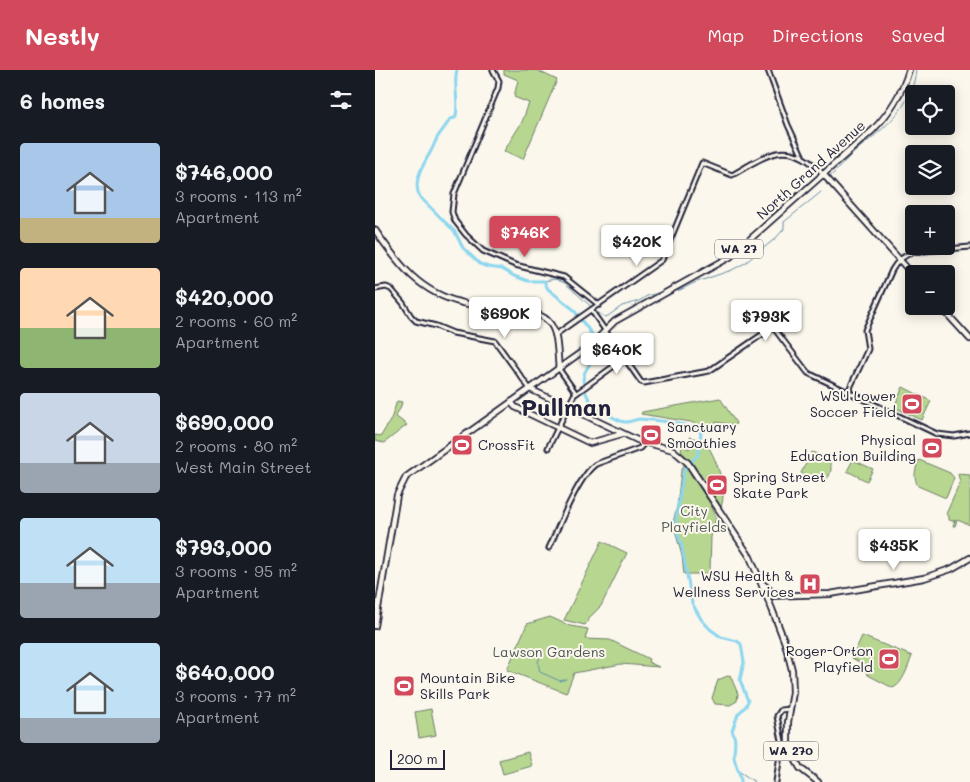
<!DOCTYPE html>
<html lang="en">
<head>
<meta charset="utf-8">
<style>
  body { margin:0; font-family:Mali,sans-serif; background:#242831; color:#f1f3f6; height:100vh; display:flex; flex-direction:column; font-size:19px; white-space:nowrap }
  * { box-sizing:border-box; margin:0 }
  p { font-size:16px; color:#9ea1a6 }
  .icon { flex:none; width:28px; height:28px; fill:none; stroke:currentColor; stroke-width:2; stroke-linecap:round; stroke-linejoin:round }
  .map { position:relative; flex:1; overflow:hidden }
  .side { display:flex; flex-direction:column; background:#171b24; width:375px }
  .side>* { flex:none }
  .tools { position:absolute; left:530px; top:15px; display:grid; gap:10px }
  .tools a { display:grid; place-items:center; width:50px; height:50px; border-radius:5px; background:#171b24; box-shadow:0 2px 12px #0003; font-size:25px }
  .scale { position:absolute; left:15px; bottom:12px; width:55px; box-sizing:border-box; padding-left:5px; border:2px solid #22223b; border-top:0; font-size:14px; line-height:18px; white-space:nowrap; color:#22223b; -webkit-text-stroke:4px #fbf7ec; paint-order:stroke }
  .price { position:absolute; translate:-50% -42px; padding:0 11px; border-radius:5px; background:#fff; color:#222; font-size:16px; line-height:32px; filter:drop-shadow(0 1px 2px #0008) }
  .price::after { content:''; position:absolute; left:50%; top:30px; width:15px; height:11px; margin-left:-8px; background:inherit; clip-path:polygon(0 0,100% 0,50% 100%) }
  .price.on { background:#d1495b; color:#fff }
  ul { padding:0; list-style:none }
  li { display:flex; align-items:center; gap:15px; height:125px; padding:0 20px }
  li span { display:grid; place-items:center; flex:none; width:140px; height:100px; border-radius:5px; color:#555 }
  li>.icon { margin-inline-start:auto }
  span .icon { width:60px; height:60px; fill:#fffc; stroke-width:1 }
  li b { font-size:21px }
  h2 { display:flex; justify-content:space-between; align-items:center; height:60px; padding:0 20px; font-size:21px }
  header { display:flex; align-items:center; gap:30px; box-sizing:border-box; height:70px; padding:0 25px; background:#d1495b; color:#fff }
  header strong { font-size:24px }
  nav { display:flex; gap:28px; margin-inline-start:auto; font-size:18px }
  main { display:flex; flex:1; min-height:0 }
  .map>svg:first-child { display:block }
  .green { fill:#b7d791; stroke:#6c7c66 }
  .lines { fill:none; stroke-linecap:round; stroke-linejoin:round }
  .stream { stroke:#628ea7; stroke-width:1 }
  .river { stroke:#8dd6ef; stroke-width:3 }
  .minor-casing { stroke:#22223b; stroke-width:7 }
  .major-casing { stroke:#22223b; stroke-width:8 }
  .minor { stroke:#fbf7ec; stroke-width:3 }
  .major { stroke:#fbf7ec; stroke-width:4.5 }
  .labels { text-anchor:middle; stroke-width:4; stroke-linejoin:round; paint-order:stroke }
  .shield { fill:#fbf7ec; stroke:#636270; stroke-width:1 }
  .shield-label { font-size:12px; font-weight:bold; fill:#22223b }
  .street-label { font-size:14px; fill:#22223b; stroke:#fbf7ec }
  .poi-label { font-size:14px; fill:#22223b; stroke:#fbf7ec; text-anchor:end }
  .park-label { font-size:14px; fill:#4f5855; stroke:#fbf7ec }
  .town-label { font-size:24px; font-weight:bold; fill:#22223b; stroke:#fbf7ec }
</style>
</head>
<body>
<header>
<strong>Nestly</strong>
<nav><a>Map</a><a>Directions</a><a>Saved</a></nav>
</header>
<main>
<section class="side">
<h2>6 homes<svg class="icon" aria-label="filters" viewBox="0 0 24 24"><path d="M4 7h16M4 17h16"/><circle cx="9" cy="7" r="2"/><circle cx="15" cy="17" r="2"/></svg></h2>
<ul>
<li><span style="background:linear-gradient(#a9c7e8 75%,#c2b280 0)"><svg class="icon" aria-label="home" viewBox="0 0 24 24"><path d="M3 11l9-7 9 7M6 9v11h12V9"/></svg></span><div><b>$746,000</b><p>3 rooms · 113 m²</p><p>Apartment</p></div></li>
<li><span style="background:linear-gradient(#ffd9b3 60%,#8fb573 0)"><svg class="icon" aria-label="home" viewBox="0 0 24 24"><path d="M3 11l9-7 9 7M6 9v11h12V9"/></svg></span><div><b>$420,000</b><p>2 rooms · 60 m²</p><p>Apartment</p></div></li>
<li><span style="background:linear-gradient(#c9d6e8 70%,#9aa5b1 0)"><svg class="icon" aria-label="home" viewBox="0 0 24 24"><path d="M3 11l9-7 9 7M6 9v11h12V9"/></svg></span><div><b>$690,000</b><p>2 rooms · 80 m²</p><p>West Main Street</p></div></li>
<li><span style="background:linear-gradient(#bfe0f5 65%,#9aa5b1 0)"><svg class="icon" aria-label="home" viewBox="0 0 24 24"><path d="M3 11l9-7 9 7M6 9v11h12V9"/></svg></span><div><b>$793,000</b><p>3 rooms · 95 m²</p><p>Apartment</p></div></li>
<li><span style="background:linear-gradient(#bfe0f5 75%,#9aa5b1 0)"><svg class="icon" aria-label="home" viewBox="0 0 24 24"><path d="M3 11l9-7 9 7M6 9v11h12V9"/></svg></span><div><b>$640,000</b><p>3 rooms · 77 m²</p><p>Apartment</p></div></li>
</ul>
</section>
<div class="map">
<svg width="595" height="712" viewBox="0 0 595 712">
  <rect width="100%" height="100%" fill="#fbf7ec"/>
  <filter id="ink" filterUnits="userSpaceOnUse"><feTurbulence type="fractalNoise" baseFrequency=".02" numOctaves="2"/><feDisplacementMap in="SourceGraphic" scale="10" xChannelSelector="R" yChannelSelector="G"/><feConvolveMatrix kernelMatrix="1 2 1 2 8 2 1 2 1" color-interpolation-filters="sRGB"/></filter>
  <g filter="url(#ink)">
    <!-- green -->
    <g class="green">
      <path d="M129 0H161L182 10 148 89 129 81 147 52 154 33 139 27 143 10 129 4Z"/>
      <path d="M528 317 556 331 547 350 519 337Z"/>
      <path d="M345 328 361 353 360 355 341 352 336 362 316 352 266 344 267 342Z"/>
      <path d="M22 331 27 332 25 339 20 346 32 355 9 373 0 371V365L6 366 16 349Z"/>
      <path d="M314 367 330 371C341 388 353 418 346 437L317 392 306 382 307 375 314 379 318 372Z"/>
      <path d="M437 382C441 384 448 385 452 389 459 395 456 406 450 411L443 412 426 403Z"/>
      <path d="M478 390 498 399 492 411 472 401Z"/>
      <path d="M544 390 575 403 579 408 571 428 543 416C538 407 540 400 544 390Z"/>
      <path d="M310 393 318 408 336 435 341 447 336 467 335 500 332 504H309L307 486 298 453 302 436 306 401Z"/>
      <path d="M583 404 595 405V455L582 450 580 456H578L580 450 578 451 574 450V446L571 444 585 413Z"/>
      <path d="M227 471 252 483 226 536 217 545 210 555 189 550Z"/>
      <path d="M175 547 195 556 213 559 210 569 235 570 274 589 273 592 284 597 246 594 199 603 191 623 132 600 152 554Z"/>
      <path d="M487 566 537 586C533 596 528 614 518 618L493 605 484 592 477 588Z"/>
      <path d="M355 605 363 624 362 631 355 635 340 634 337 628 343 610Z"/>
      <path d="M56 639 61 665 44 668 40 642Z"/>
      <path d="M153 682 157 696 128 704 124 690Z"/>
    </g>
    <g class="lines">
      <!-- stream -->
      <g class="stream">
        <path d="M455 107C464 98 473 87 483 79 510 57 537 38 541 0"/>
        <path d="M451 113 452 115"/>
        <path d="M169 211 180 209 190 213 222 242 230 247 233 246 247 236 264 231 272 226 290 221"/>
        <path d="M299 221 305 220 319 213 357 200 370 193 401 168 409 159V152L446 122"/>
        <path d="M166 583 163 593 165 602 185 611 191 609"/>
        <path d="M365 702 380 712"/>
      </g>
      <!-- river -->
      <path class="river" d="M82 0C78 15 84 30 81 46L80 48 75 49C72 55 68 59 64 65 61 69 59 75 57 79 50 93 36 111 45 127L80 162 88 178 105 194 113 197 127 199 139 206 153 211H169L173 219 198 239 219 267C219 274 219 283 216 291 215 296 210 299 209 305 206 316 213 331 221 337 230 342 240 350 249 352 255 353 259 349 265 349 279 350 318 353 326 363L323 385 309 399 300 455 307 477 317 533 326 549 335 559 346 567 362 571 366 574 369 592 365 610 373 631 371 636 363 644 357 661C362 668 359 677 359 685 359 695 366 702 366 712"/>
      <!-- minor casing -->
      <g class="minor-casing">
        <g id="minor">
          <path d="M118 0 124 11 123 18 79 124 77 142 80 151 91 165 108 181 140 195 189 207 224 235"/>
          <path d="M393 0 413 55 427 85"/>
          <path d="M0 219 11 217 16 219 28 233 36 246 41 251 61 256 78 263 120 271 155 319"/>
          <path d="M216 240 266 312 269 313 334 301 398 257 433 303 562 364 579 366 595 363"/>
          <path d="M180 265 287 190 327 93 357 105C394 84 414 67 448 104"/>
          <path d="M184 299 201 323"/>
          <path d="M473 322 493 279 490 260 517 200C522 191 529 185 539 182L595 177"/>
          <path d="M173 378 199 325 250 288"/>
          <path d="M174 478C183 458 204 405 221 394L265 378 270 372"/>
          <path d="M401 712 407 671 402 646 406 640 415 639"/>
        </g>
      </g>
      <!-- major casing -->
      <g class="major-casing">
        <g id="major">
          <path d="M449 105 539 206"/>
          <path d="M0 160C24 195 45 223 88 233 110 239 158 235 173 251 184 262 182 284 184 299"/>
          <path d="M565 236 595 269"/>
          <path d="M155 319 262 370 298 380 313 393 375 487 397 539 410 573 417 600 418 622 413 652V672L416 682 425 698 443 712"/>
          <path d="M136 332 140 337 215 373 247 364"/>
          <path d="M388 514 395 520 402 523"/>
          <path d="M392 526 455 524 549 508 576 499 595 488"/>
          <path d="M0 556 22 425 31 407 215 276 240 251 355 187 498 60C515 42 527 24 534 0"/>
        </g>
      </g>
      <!-- minor -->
      <use href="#minor" class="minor"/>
      <!-- major -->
      <use href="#major" class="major"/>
    </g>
  </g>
  <!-- icons -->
  <defs>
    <g id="stadium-square" transform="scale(1.125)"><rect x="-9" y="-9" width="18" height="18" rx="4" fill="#d1495b" stroke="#fbf7ec"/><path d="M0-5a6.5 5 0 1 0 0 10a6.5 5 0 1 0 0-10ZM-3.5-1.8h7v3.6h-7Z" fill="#fff"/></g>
    <g id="hospital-square" transform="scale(1.125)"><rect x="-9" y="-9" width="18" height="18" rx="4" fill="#d1495b" stroke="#fbf7ec"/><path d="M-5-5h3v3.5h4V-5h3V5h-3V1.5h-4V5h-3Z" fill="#fff"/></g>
  </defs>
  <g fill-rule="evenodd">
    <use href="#stadium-square" x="537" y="334"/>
    <use href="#stadium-square" x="276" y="365"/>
    <use href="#stadium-square" x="87" y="375"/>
    <use href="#stadium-square" x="557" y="378"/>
    <use href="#stadium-square" x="342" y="415"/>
    <use href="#hospital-square" x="435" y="514"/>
    <use href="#stadium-square" x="514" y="589"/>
    <use href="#stadium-square" x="29" y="616"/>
  </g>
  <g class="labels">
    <!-- shield labels -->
    <g class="shield">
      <rect x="340" y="169.5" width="48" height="19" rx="4"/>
      <rect x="388.5" y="671.5" width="55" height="19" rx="4"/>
    </g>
    <g class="shield-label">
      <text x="364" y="183">WA 27</text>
      <text x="416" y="685">WA 270</text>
    </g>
    <!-- street labels -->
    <g class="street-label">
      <text transform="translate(436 100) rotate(-42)" y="5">North Grand Avenue</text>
    </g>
    <!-- poi labels -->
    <g class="poi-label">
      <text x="521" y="331">WSU Lower<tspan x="521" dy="16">Soccer Field</tspan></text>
      <text x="292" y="362" text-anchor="start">Sanctuary<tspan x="292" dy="16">Smoothies</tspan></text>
      <text x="541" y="375">Physical<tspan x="541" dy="16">Education Building</tspan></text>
      <text x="103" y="380" text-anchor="start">CrossFit</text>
      <text x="358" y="412" text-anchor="start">Spring Street<tspan x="358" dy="16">Skate Park</tspan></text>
      <text x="419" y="511">WSU Health &amp;<tspan x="419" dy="16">Wellness Services</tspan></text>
      <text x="498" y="586">Roger-Orton<tspan x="498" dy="16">Playfield</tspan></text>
      <text x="45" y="613" text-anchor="start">Mountain Bike<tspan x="45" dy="16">Skills Park</tspan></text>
    </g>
    <!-- park labels -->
    <g class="park-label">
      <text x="319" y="446">City<tspan x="319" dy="16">Playfields</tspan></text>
      <text x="174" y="587">Lawson Gardens</text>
    </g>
    <!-- town labels -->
    <g class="town-label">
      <text x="191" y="346">Pullman</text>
    </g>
  </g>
</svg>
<div class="tools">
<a><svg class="icon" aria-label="locate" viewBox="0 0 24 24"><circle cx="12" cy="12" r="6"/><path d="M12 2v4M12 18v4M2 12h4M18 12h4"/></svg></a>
<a><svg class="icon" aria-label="layers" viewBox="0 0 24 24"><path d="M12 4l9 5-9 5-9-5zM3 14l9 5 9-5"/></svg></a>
<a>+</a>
<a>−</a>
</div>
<div class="scale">200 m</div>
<b class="price on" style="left:150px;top:188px">$746K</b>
<b class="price" style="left:262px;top:197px">$420K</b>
<b class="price" style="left:130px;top:269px">$690K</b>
<b class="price" style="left:391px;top:272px">$793K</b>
<b class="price" style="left:242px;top:305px">$640K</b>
<b class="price" style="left:519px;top:501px">$435K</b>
</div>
</main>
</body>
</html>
